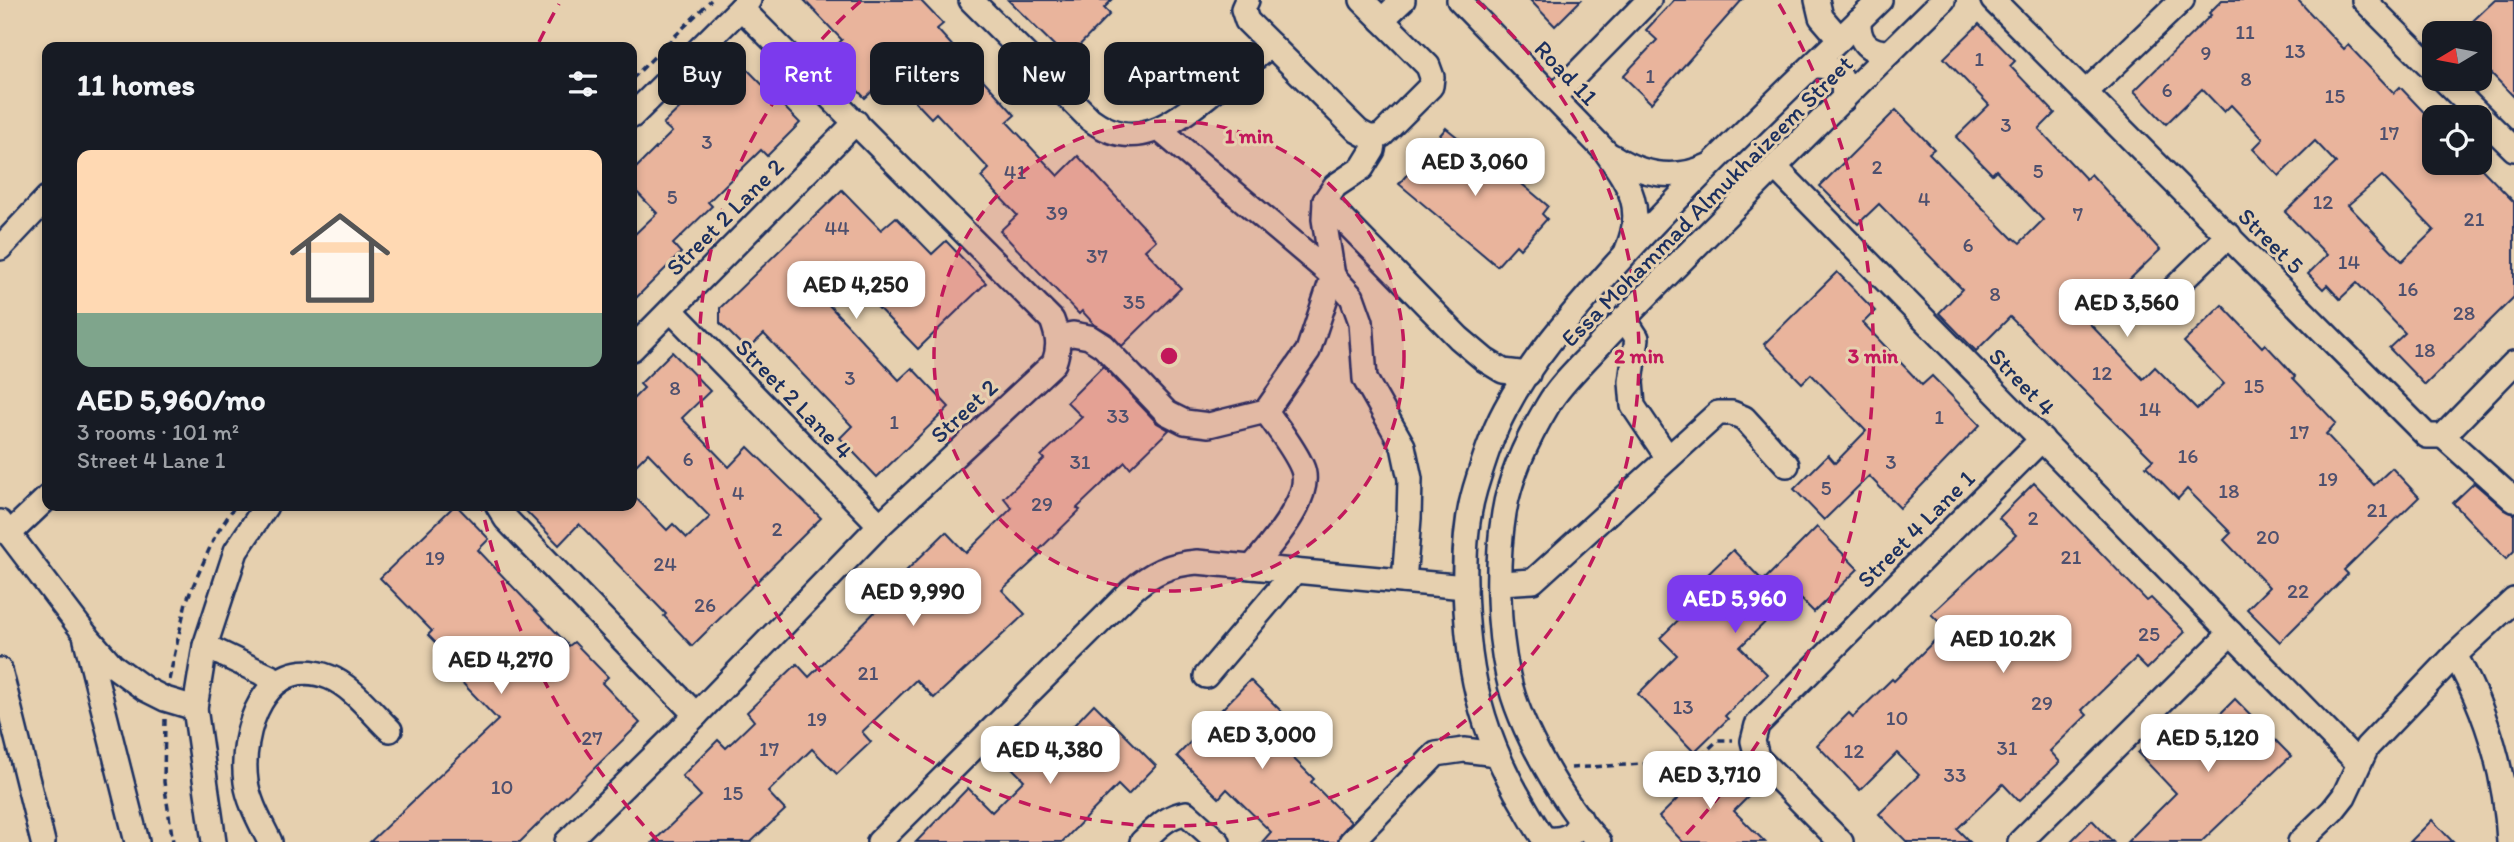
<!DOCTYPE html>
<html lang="en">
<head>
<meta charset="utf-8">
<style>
  body { margin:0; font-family:Itim,sans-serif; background:#20242c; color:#f1f3f6; height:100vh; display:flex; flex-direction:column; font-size:26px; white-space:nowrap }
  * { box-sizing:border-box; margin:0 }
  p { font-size:23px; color:#9ea1a6 }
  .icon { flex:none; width:38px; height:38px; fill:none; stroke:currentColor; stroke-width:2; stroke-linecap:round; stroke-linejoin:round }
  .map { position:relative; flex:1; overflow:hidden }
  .details { position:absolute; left:42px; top:42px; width:595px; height:469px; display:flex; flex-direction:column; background:#171b24; border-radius:14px; box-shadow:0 4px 10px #0003 }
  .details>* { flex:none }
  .guide { position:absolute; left:658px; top:42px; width:665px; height:63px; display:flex; gap:14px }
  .needle { width:46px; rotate:260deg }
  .controls { position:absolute; left:2422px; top:21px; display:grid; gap:14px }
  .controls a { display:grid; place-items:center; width:70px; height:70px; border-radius:14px; background:#171b24; box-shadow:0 4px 10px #0003; font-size:35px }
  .price { position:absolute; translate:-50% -60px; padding:0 16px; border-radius:14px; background:#fff; color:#222; font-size:23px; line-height:46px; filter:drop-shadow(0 2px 4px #0008) }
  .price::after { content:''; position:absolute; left:50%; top:42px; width:21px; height:16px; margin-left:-10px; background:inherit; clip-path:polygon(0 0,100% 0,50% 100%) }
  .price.selected { background:#7c3aed; color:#fff }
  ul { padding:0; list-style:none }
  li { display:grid; align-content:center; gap:14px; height:371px; padding:0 35px }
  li+li { border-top:2px solid #363941 }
  li span { display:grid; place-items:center; height:217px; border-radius:14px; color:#555 }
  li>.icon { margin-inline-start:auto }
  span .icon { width:126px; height:126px; fill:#fffc; stroke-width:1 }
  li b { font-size:30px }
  h2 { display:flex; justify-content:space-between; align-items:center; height:84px; padding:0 35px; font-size:30px }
  .pill { padding:0 24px; border-radius:14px; background:#171b24; box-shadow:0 4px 10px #0003; font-size:24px; line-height:63px }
  .pill.selected { background:#7c3aed; color:#fff }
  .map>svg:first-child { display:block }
  .building { fill:#e9b49c; stroke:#1b2f5e; stroke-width:2; fill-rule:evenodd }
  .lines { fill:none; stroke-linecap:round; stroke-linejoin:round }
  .minor-casing { stroke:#1b2f5e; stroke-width:28 }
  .path { stroke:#1b2f5e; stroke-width:3.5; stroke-dasharray:7 5; stroke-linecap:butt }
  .minor { stroke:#e6d0af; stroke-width:23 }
  .ring { fill:none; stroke:#c2185b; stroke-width:3.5; stroke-dasharray:12 9 }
  .labels { text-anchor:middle; stroke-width:6; stroke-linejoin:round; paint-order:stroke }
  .number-label { font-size:21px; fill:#4e506e }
  .street-label { font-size:24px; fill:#1b2f5e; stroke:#e6d0af }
  .centre { fill:#c2185b; stroke:#e6d0af; stroke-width:3.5 }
  .ring-label { font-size:21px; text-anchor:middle; font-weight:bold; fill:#c2185b; stroke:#e6d0af; stroke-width:6; stroke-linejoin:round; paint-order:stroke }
</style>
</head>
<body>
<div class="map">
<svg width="2514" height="842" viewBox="0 0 2514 842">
  <rect width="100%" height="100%" fill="#e6d0af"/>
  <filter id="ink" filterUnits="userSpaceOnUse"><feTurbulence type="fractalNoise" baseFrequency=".0143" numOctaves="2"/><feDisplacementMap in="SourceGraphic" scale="14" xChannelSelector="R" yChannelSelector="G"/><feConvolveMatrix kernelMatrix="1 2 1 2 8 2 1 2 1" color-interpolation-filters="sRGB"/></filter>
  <g filter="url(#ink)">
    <!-- building -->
    <g class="building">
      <path d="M804 0H920L943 24 937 29 1015 115 1007 122 1058 176 1078 156 1156 240 1145 250 1181 288 1122 346 1111 334 1094 324 1082 311 1079 314 1000 231 1017 215 981 177 989 169 936 113 931 118 890 75 865 98 825 56 842 40Z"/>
      <path d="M1008 0H1112L1104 8 1110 14 1067 58Z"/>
      <path d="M1530 0H1581L1555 26Z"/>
      <path d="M1674 0H1742L1651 103 1623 76 1657 40 1646 30Z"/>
      <path d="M2222 0H2298L2344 49 2348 45 2394 93 2400 87 2434 123V163H2476L2514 202V297L2425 385 2389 348 2405 333 2357 283 2340 299 2327 285 2323 289 2308 274 2327 255 2285 212 2336 163 2315 141 2279 176 2253 149 2263 139 2231 105 2224 112 2202 89 2166 124 2134 91 2211 15 2209 13ZM2382 176 2434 230 2402 261 2348 205Z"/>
      <path d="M2495 0H2514V97L2492 74 2480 85V33H2460Z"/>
      <path d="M1979 24 2015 61 2010 66 2055 113 2039 129 2086 179 2091 174 2160 250 2094 314 2096 316 2089 323 2143 379 2155 367 2197 409 2224 384 2184 342 2222 305 2262 347 2265 344 2295 376 2293 378 2336 423 2326 434 2374 485 2392 468 2419 497 2344 570 2348 574 2280 642 2247 609 2269 587 2224 540 2231 533 2187 489 2178 499 2146 466 2153 460 2010 317 1976 351 1939 313 1962 289 1879 204 1858 224 1820 186 1896 110 1934 149 1929 153 2013 239 2014 238 2020 243 2043 220 1996 170 1992 174 1956 137 1989 105 1944 58Z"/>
      <path d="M741 63 800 123 767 156 761 150 708 202 712 206 673 244 681 253 632 302V237L657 213 632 187V172L672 132 663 124 690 98 697 106Z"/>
      <path d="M1446 128 1500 171 1503 168 1548 206 1542 214 1547 219 1520 249 1516 245 1497 266 1399 184Z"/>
      <path d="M842 190 881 230 896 217 932 254 946 241 986 283 918 349 837 265 813 288 899 380 912 368 949 407 877 477 840 438 852 426 764 334 747 350 720 323V308Z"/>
      <path d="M1837 272 1875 311 1863 323 1922 385 1932 376 1980 425 1900 508 1869 476 1824 520 1794 489 1828 455 1835 463 1866 431 1811 374 1802 383 1764 344Z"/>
      <path d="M672 352 710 391 682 418 729 467 748 447 821 518 692 646 664 616 666 614 579 524 559 545 521 506H632V494L667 530 673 524 687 538 710 517 648 453 632 469V400L644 388 640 384Z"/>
      <path d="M1103 366 1157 423 1169 430 1130 468 1125 462 1077 508 1080 510 1037 552 1040 555 1002 590 1025 614 934 698 916 680 862 732 871 742 837 774 812 749 768 792 785 810 751 842H653L701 796 682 776 718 740 726 748 754 721 747 712 797 664 809 677 908 579 903 574 946 532 966 553 1012 508 1004 498 1044 459 1041 456 1082 417 1067 402Z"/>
      <path d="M2034 483 2147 601 2151 598 2185 632 2147 669 2136 658 2082 710 2087 715 2050 751 2060 762 2019 801 2003 784 1957 829 1970 842H1907L1879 814 1919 775 1897 753 1860 790 1817 745 1849 713 1853 717 1892 679 1894 681 1946 629 1931 614 2016 535 1999 518Z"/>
      <path d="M2474 483 2505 510 2514 514V551L2506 559 2453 503Z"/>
      <path d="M454 506H457L489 539 478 550 569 646 574 642 608 677 602 683 640 723 520 842H370L498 720 452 672 458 666 428 635 432 631 380 578Z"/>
      <path d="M1817 527 1858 569 1814 612 1795 593 1740 647 1767 674 1725 716 1728 719 1694 752 1638 694 1677 655 1660 638 1713 586 1705 577 1733 550 1763 581Z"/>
      <path d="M1250 680 1292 722 1275 740 1314 779 1311 782 1351 822 1341 833 1337 842H1262L1271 832 1227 789 1219 798 1177 756Z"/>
      <path d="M2235 699 2291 756 2201 842H2127L2176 793 2138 753 2170 721 2192 742Z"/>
      <path d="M1094 704 1156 766 1128 795 1118 785 1062 842H916L968 788 992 812 1024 780 1004 760 1038 726 1056 744Z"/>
      <path d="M1715 762 1749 796 1734 811 1765 842H1683L1659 817Z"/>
      <path d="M2092 820 2113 842H2070Z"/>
      <path d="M2432 820 2453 842H2410Z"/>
    </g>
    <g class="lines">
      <!-- minor casing -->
      <g class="minor-casing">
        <g id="minor">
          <path d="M971 0 1090 119C1136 154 1173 123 1211 93 1231 77 1251 61 1271 45"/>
          <path d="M1247 0 1243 9 1247 21 1358 131C1368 137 1372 139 1382 135L1431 86 1432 77 1428 66 1362 0"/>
          <path d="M1459 0 1606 152C1630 186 1645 208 1627 250"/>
          <path d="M1817 0 1821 17 1840 39"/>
          <path d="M1993 0 2427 436H2443L2514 363"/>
          <path d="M2364 0 2434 70"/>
          <path d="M1382 20 1403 0"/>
          <path d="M1859 20C1858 42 1868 52 1890 52"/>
          <path d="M1813 66C1837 65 1846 76 1843 100"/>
          <path d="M2443 79 2514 149"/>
          <path d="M2086 92 2182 0"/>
          <path d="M1554 97 1649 0"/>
          <path d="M632 116 749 0"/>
          <path d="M1159 129 1333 276 1352 297 1361 322 1365 379 1403 446 1410 479 1409 518 1404 581"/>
          <path d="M1612 156C1642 175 1675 181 1708 166"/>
          <path d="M1775 167 2358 763"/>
          <path d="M1325 201 1459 338 1485 360 1503 371 1528 374"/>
          <path d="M0 248 47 198"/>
          <path d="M2154 308 2229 235"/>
          <path d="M671 310 880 525"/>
          <path d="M1624 318 1637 338 1631 382 1633 406 1668 458"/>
          <path d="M1058 337 1073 334 1089 337 1103 346 1167 413 1185 422 1209 425 1266 411 1308 351 1333 276 1324 219 1325 201 1335 186 1362 168 1373 150 1375 138"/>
          <path d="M632 349 856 122"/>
          <path d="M2443 436 2514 500"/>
          <path d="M498 506 506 519 696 715"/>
          <path d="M0 522 85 634 112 665 145 689 165 699 195 708"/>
          <path d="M9 534 47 498"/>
          <path d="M1252 567C1270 546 1315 496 1302 467 1294 448 1278 429 1266 411"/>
          <path d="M1500 583 1533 581 1718 413H1732L1744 418 1787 465"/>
          <path d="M86 640 137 842"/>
          <path d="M205 646 279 681"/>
          <path d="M2455 655C2488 714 2506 774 2509 842"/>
          <path d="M0 670 43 842"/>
          <path d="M1206 676 1295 571"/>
          <path d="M1543 838C1562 842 1576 836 1580 818"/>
          <path d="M214 842 195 708 205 646 236 551 266 506"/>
          <path d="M270 842C261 823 249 803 246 782 239 733 265 652 329 677 352 686 372 713 390 730"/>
          <path d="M567 842 696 715 880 525 1054 363C1060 347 1058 336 1052 320L741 8"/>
          <path d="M879 842 1131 591C1151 573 1170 564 1197 562L1465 587"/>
          <path d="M1142 842C1156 829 1166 816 1186 813L1218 842"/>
          <path d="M1351 842 1436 754 1464 750 1497 754"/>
          <path d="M1547 842C1538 832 1531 818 1524 806 1495 758 1477 708 1470 653 1464 602 1460 539 1475 489 1483 463 1492 434 1505 410 1532 358 1572 314 1610 271 1695 176 1789 89 1880 0"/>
          <path d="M1599 842C1563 804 1519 728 1508 676 1497 627 1496 562 1504 513 1510 475 1528 438 1548 405 1559 386 1577 369 1592 353 1622 320 1653 289 1684 258 1770 172 1856 85 1943 0"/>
          <path d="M1841 842 1757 757 1753 741 1757 725 2042 439"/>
          <path d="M2020 842 2231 633"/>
          <path d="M2300 842 2333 810 2344 796 2367 747 2455 655 2514 600"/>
        </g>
      </g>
      <!-- path -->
      <g class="path">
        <path d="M632 79 711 0"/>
        <path d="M169 680 186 602 215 536 235 506"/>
        <path d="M165 719 164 782 173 842"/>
        <path d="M1571 768 1696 761 1718 740H1733"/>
      </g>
      <!-- minor -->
      <use href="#minor" class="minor"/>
    </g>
  </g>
  <!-- distance rings -->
  <circle cx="1169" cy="356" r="235" fill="#c2185b" fill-opacity=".12"/>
  <g class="ring">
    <circle cx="1169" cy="356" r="235"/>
    <path d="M1477 1A470 470 0 1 1 861 1"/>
    <path d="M658 841A704 704 0 0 1 482 508M539 42A704 704 0 0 1 559 4M1779 4A704 704 0 0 1 1680 841"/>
  </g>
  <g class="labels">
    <!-- number labels -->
    <g class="number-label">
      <text x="2245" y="39">11</text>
      <text x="2295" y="58">13</text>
      <text x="2206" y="60">9</text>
      <text x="1979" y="66">1</text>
      <text x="1650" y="83">1</text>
      <text x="2246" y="86">8</text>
      <text x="2167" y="97">6</text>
      <text x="2335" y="103">15</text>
      <text x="2006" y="132">3</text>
      <text x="2389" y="140">17</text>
      <text x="707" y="149">3</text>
      <text x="1877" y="174">2</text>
      <text x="2038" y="178">5</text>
      <text x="1015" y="179">41</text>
      <text x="672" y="204">5</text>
      <text x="1924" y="206">4</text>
      <text x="2323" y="209">12</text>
      <text x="1057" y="220">39</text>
      <text x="2078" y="221">7</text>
      <text x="2474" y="226">21</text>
      <text x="837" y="235">44</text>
      <text x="1968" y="252">6</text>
      <text x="1097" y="263">37</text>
      <text x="2349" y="269">14</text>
      <text x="2408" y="296">16</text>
      <text x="1995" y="301">8</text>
      <text x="1134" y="309">35</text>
      <text x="2464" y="320">28</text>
      <text x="2425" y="357">18</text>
      <text x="2102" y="380">12</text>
      <text x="850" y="385">3</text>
      <text x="2254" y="393">15</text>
      <text x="675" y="395">8</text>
      <text x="2150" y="416">14</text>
      <text x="1118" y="423">33</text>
      <text x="1939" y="424">1</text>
      <text x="894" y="429">1</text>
      <text x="2299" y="439">17</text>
      <text x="2188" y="463">16</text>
      <text x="688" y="466">6</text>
      <text x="1080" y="469">31</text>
      <text x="1891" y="469">3</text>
      <text x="2328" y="486">19</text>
      <text x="1826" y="495">5</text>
      <text x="2229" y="498">18</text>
      <text x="738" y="500">4</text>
      <text x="1042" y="511">29</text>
      <text x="2377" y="517">21</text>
      <text x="2033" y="525">2</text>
      <text x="777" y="536">2</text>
      <text x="2268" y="544">20</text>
      <text x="2071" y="564">21</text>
      <text x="435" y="565">19</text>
      <text x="665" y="571">24</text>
      <text x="2298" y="598">22</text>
      <text x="705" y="612">26</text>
      <text x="2149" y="641">25</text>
      <text x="868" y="680">21</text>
      <text x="2042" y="710">29</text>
      <text x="1683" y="714">13</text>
      <text x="1897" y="725">10</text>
      <text x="817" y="726">19</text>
      <text x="592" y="745">27</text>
      <text x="2007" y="755">31</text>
      <text x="769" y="756">17</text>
      <text x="1854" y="758">12</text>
      <text x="1955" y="782">33</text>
      <text x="502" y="794">10</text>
      <text x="733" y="800">15</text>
    </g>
    <!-- street labels -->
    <g class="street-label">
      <text transform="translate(1566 73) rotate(46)" y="8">Road 11</text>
      <text transform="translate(1707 201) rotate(-45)" y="8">Essa Mohammad Almukhaizeem Street</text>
      <text transform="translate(725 217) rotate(-45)" y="8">Street 2 Lane 2</text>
      <text transform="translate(2271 241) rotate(45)" y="8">Street 5</text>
      <text transform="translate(2022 382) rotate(46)" y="8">Street 4</text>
      <text transform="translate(794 399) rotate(46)" y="8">Street 2 Lane 4</text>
      <text transform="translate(964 411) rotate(-43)" y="8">Street 2</text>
      <text transform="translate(1916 529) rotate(-45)" y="8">Street 4 Lane 1</text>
    </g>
  </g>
  <circle cx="1169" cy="356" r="10" class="centre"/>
  <g class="ring-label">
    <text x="1249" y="143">1 min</text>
    <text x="1639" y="363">2 min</text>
    <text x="1873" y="363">3 min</text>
  </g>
</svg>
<div class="controls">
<a><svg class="needle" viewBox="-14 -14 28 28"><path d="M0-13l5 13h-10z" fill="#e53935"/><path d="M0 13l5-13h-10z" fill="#9ea1a6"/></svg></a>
<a><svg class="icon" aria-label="locate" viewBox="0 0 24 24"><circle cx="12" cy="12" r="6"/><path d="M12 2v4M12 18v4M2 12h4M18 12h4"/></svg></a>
</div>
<b class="price" style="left:1475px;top:198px">AED 3,060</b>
<b class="price" style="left:856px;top:321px">AED 4,250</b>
<b class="price" style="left:2127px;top:339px">AED 3,560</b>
<b class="price" style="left:913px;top:628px">AED 9,990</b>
<b class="price selected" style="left:1735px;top:635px">AED 5,960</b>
<b class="price" style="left:2003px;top:675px">AED 10.2K</b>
<b class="price" style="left:501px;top:696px">AED 4,270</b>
<b class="price" style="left:1262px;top:771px">AED 3,000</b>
<b class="price" style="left:2208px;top:774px">AED 5,120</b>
<b class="price" style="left:1050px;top:786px">AED 4,380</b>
<b class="price" style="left:1710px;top:811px">AED 3,710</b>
<div class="guide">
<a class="pill">Buy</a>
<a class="pill selected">Rent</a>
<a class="pill">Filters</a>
<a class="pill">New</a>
<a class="pill">Apartment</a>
</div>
<section class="details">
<h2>11 homes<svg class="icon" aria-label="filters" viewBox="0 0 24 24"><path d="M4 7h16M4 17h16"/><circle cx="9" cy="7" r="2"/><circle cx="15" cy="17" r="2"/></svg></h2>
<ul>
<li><span style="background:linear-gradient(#ffd9b3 75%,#7fa58c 0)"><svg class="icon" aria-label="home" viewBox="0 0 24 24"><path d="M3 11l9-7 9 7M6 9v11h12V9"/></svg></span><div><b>AED 5,960/mo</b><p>3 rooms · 101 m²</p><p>Street 4 Lane 1</p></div></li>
</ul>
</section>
</div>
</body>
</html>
